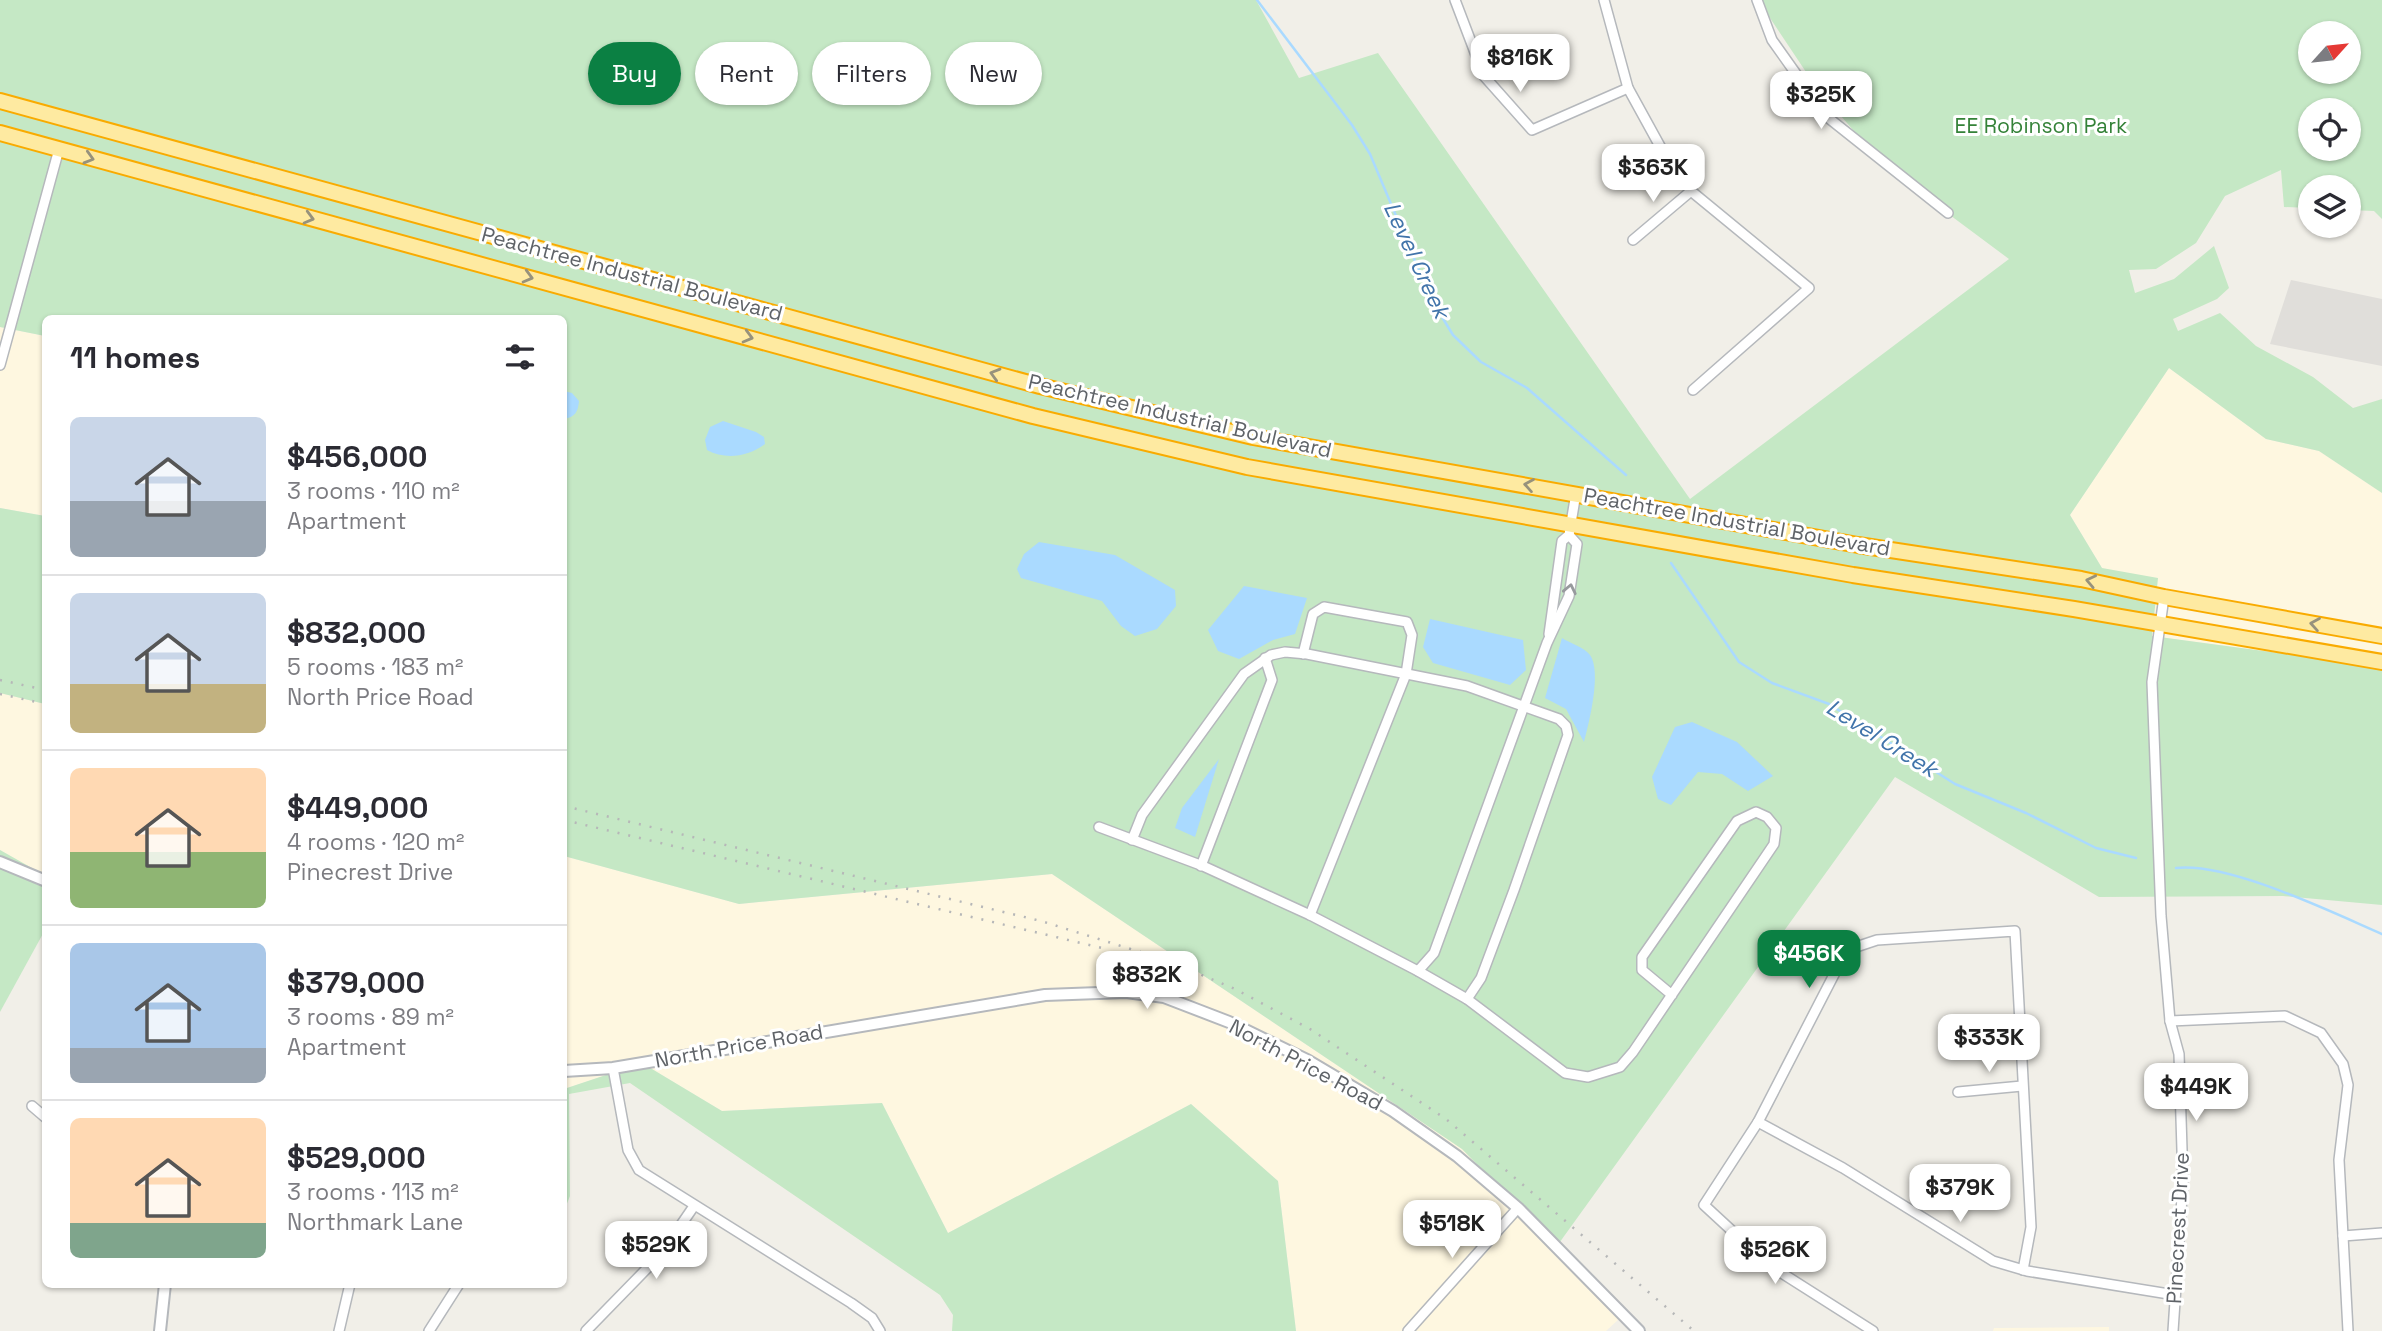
<!DOCTYPE html>
<html lang="en">
<head>
<meta charset="utf-8">
<style>
  body { margin:0; font-family:"Space Grotesk",sans-serif; background:#f2f2f3; color:#2b2b33; height:100vh; display:flex; flex-direction:column; font-size:26px; white-space:nowrap }
  * { box-sizing:border-box; margin:0 }
  p { font-size:23px; color:#7c7c81 }
  .icon { flex:none; width:38px; height:38px; fill:none; stroke:currentColor; stroke-width:2; stroke-linecap:round; stroke-linejoin:round }
  .map { position:relative; flex:1; overflow:hidden }
  .drawer { position:absolute; left:42px; top:315px; width:525px; height:973px; display:flex; flex-direction:column; background:#fff; border-radius:10px; box-shadow:0 2px 5px #0004 }
  .drawer>* { flex:none }
  .top-card { position:absolute; left:588px; top:42px; width:665px; height:63px; display:flex; gap:14px }
  .needle { width:46px; rotate:63deg }
  .fabs { position:absolute; left:2298px; top:21px; display:grid; gap:14px }
  .fabs a { display:grid; place-items:center; width:63px; height:63px; border-radius:50%; background:#fff; box-shadow:0 2px 5px #0004; font-size:35px }
  .price { position:absolute; translate:-50% -60px; padding:0 16px; border-radius:14px; background:#fff; color:#222; font-size:23px; line-height:46px; filter:drop-shadow(0 2px 4px #0008) }
  .price::after { content:''; position:absolute; left:50%; top:42px; width:21px; height:16px; margin-left:-10px; background:inherit; clip-path:polygon(0 0,100% 0,50% 100%) }
  .price.active { background:#0b8043; color:#fff }
  ul { padding:0; list-style:none }
  li { display:flex; align-items:center; gap:21px; height:175px; padding:0 28px }
  li+li { border-top:2px solid #e1e1e2 }
  li span { display:grid; place-items:center; flex:none; width:196px; height:140px; border-radius:10px; color:#555 }
  li>.icon { margin-inline-start:auto }
  span .icon { width:84px; height:84px; fill:#fffc; stroke-width:1 }
  li b { font-size:30px }
  h2 { display:flex; justify-content:space-between; align-items:center; height:84px; padding:0 28px; font-size:30px }
  .chip { padding:0 24px; border-radius:32px; background:#fff; box-shadow:0 2px 5px #0004; font-size:24px; line-height:63px }
  .chip.active { background:#0b8043; color:#fff }
  .map>svg:first-child { display:block }
  .commercial { fill:#fef7e0 }
  .industrial { fill:#e0deda }
  .green { fill:#c5e8c5; fill-rule:evenodd }
  .water { fill:#aadaff }
  .lines { fill:none; stroke-linecap:round; stroke-linejoin:round }
  .stream { stroke:#aadaff; stroke-width:2.5 }
  .minor-casing { stroke:#b5b8bc; stroke-width:12 }
  .tertiary-casing { stroke:#b5b8bc; stroke-width:14 }
  .trunk-casing { stroke:#f9ab00; stroke-width:18 }
  .minor { stroke:#fff; stroke-width:9 }
  .tertiary { stroke:#fff; stroke-width:10 }
  .trunk { stroke:#feeaa1; stroke-width:14 }
  .rail { stroke:#b6b7b8; stroke-width:2.5; stroke-dasharray:2 9; stroke-linecap:butt }
  .oneway { stroke:#97927c }
  .oneway2 { stroke:#979a9d }
  .labels { text-anchor:middle; stroke-width:6; stroke-linejoin:round; paint-order:stroke }
  .park-label { font-size:21px; fill:#348238; stroke:#fff }
  .street-label { font-size:21px; fill:#5f6368; stroke:#fff }
  .water-label { font-size:23px; font-style:italic; fill:#4174aa; stroke:#fff }
</style>
</head>
<body>
<div class="map">
<svg width="2382" height="1331" viewBox="0 0 2382 1331">
  <rect width="100%" height="100%" fill="#f1efe8"/>
  <!-- commercial -->
  <g class="commercial">
    <path d="M0 327 45 336V516L0 508Z"/>
    <path d="M2169 368 2266 439 2319 451 2382 493V667L2151 636 2102 568 2070 515Z"/>
    <path d="M0 693 45 704V876L0 850Z"/>
    <path d="M564 856 739 904 1052 874 1462 1149 1557 1246 1619 1319 1606 1331H1296L1278 1181 1191 1104 948 1233 882 1103 722 1111 642 1063 564 1089Z"/>
    <path d="M2109 1327V1331H1993L1994 1328Z"/>
  </g>
  <!-- industrial -->
  <path class="industrial" d="M2291 280 2382 299V366L2270 344Z"/>
  <!-- green -->
  <g class="green">
    <path d="M0 0H1256L1299 78 1378 53 1690 499 2009 259 1884 166 1816 87 1758 0H2382V219L2374 211 2349 210 2348 187H2310V208L2284 207 2281 170 2225 196 2196 243 2156 269 2129 270 2135 293 2174 279 2214 246 2229 288 2217 299 2173 319 2178 331 2220 313 2256 346 2313 377 2353 408 2382 399V493L2319 451 2266 439 2169 368 2070 515 2102 568 2158 578 2152 636 2382 667V905L2283 896 2099 897 1895 777 1557 1246 1462 1149 1052 874 739 904 564 856V318H46L45 336 0 327ZM2310 33H2348V72H2310ZM2310 110H2348V149H2310Z"/>
    <path d="M0 508 45 516V704L0 693Z"/>
    <path d="M0 850 46 876 45 930 0 1012Z"/>
    <path d="M642 1063 722 1111 882 1103 948 1233 1191 1104 1278 1181 1296 1331H952L953 1315 940 1295 630 1083 569 1094 570 1196 564 1211V1089Z"/>
  </g>
  <!-- water -->
  <g class="water">
    <path d="M564 391 572 393 579 401C578 412 575 417 564 419Z"/>
    <path d="M723 421 756 432 764 437 765 444C748 457 725 460 707 450L705 440 710 427Z"/>
    <path d="M1039 542 1115 555 1175 590 1176 606 1157 629 1135 636 1121 626 1102 601 1021 578 1017 569 1024 554Z"/>
    <path d="M1244 586 1307 598 1295 634 1273 640 1239 659 1218 651 1208 630Z"/>
    <path d="M1430 619 1523 640 1526 670 1510 685 1433 663 1423 647Z"/>
    <path d="M1562 638C1570 643 1585 648 1590 655 1602 672 1589 723 1584 742L1566 709 1545 698Z"/>
    <path d="M1692 722 1737 742 1773 776 1748 791 1722 774 1698 772 1671 805 1658 799 1652 777 1675 727Z"/>
    <path d="M1219 759 1195 837 1175 828 1182 808Z"/>
  </g>
  <g class="lines">
    <!-- stream -->
    <g class="stream">
      <path d="M1257 0 1352 125 1370 154 1431 299 1453 335 1481 362 1527 388 1626 475"/>
      <path d="M1671 563 1739 662 1772 683 1829 704 1955 784 2026 813 2096 848 2136 858"/>
      <path d="M2176 868C2229 862 2331 912 2382 934"/>
    </g>
    <!-- minor casing -->
    <g class="minor-casing">
      <g id="minor">
        <path d="M1455 0 1484 76 1532 130 1628 88"/>
        <path d="M1604 0 1628 88 1667 159 1691 191 1809 288 1693 390"/>
        <path d="M1757 0 1772 40 1826 116 1948 213"/>
        <path d="M1633 240 1691 191"/>
        <path d="M0 365 59 149"/>
        <path d="M2164 597 2152 682 2161 916 2170 1021 2179 1054 2183 1182 2173 1331"/>
        <path d="M1549 634 1562 541 1569 535 1576 493"/>
        <path d="M1303 654 1313 614 1324 607 1407 622 1412 635 1406 674 1310 915"/>
        <path d="M1099 827 1203 866 1310 915 1418 971 1467 999 1565 1073 1588 1077 1620 1067 1633 1052 1774 844 1776 828 1767 817 1756 812 1737 821 1642 957V970L1672 995"/>
        <path d="M1132 840 1142 815 1244 674 1271 655 1285 652 1307 654 1467 686 1559 719 1566 726 1568 735 1514 890 1481 978 1467 999"/>
        <path d="M1201 866 1272 680 1265 658"/>
        <path d="M1418 971 1434 953 1547 643 1569 596 1577 544 1569 535"/>
        <path d="M2170 1021 2285 1016 2321 1033 2343 1064 2348 1085 2339 1160 2348 1331"/>
        <path d="M613 1068 628 1150 639 1170 851 1303 872 1318 880 1331"/>
        <path d="M1958 1092 2022 1086"/>
        <path d="M32 1106 46 1118"/>
        <path d="M1758 1122 1843 1168 1993 1261 2027 1271 2175 1295"/>
        <path d="M2343 1236 2382 1233"/>
        <path d="M339 1331 350 1284"/>
        <path d="M429 1331 459 1284"/>
        <path d="M586 1331 661 1254 694 1206"/>
        <path d="M1408 1331 1518 1208"/>
        <path d="M1873 1331 1769 1265 1704 1205 1758 1122 1841 961 1856 947 1877 940 2015 931 2031 1227 2023 1270"/>
      </g>
    </g>
    <!-- tertiary casing -->
    <g class="tertiary-casing">
      <g id="tertiary">
        <path d="M0 862 46 881"/>
        <path d="M564 1071 613 1068 1045 995 1126 992 1164 997 1229 1022 1307 1060 1393 1111 1457 1156 1518 1208 1639 1331"/>
        <path d="M160 1331 165 1284"/>
      </g>
    </g>
    <!-- trunk casing -->
    <g class="trunk-casing">
      <g id="trunk">
        <path d="M0 101 1040 386 1253 437 1858 545 2081 579 2164 597 2382 636"/>
        <path d="M0 133 1033 416 1247 467 1853 575 2074 609 2382 662"/>
      </g>
    </g>
    <!-- minor -->
    <use href="#minor" class="minor"/>
    <!-- tertiary -->
    <use href="#tertiary" class="tertiary"/>
    <!-- trunk -->
    <use href="#trunk" class="trunk"/>
    <!-- rail -->
    <g class="rail">
      <path d="M0 680 46 690"/>
      <path d="M0 694 46 704"/>
      <path d="M564 806 1041 921 1166 960 1235 989 1310 1029 1446 1119 1694 1331"/>
      <path d="M564 820 1102 948"/>
    </g>
  </g>
  <!-- one-way arrows -->
  <defs><path id="oneway-chevron" d="M-2-3.5L2.5 0L-2 3.5" fill="none" stroke-width="1.6" stroke-linecap="round" stroke-linejoin="round" transform="scale(1.75)"/></defs>
  <g class="oneway">
    <use href="#oneway-chevron" transform="translate(89 158) rotate(16)"/>
    <use href="#oneway-chevron" transform="translate(309 218) rotate(15)"/>
    <use href="#oneway-chevron" transform="translate(528 277) rotate(15)"/>
    <use href="#oneway-chevron" transform="translate(748 337) rotate(15)"/>
    <use href="#oneway-chevron" transform="translate(995 374) rotate(-164)"/>
    <use href="#oneway-chevron" transform="translate(1529 485) rotate(-170)"/>
    <use href="#oneway-chevron" transform="translate(2091 581) rotate(-168)"/>
    <use href="#oneway-chevron" transform="translate(2315 624) rotate(-170)"/>
  </g>
  <use class="oneway2" href="#oneway-chevron" transform="translate(1570 589) rotate(-78)"/>
  <g class="labels">
    <!-- park labels -->
    <g class="park-label">
      <text x="2041" y="133">EE Robinson Park</text>
    </g>
    <!-- street labels -->
    <g class="street-label">
      <text transform="translate(632 274) rotate(15)" y="7">Peachtree Industrial Boulevard</text>
      <text transform="translate(1180 416) rotate(13)" y="7">Peachtree Industrial Boulevard</text>
      <text transform="translate(1737 522) rotate(10)" y="7">Peachtree Industrial Boulevard</text>
      <text transform="translate(739 1046) rotate(-10)" y="7">North Price Road</text>
      <text transform="translate(1306 1065) rotate(28)" y="7">North Price Road</text>
      <text transform="translate(2178 1228) rotate(-87)" y="7">Pinecrest Drive</text>
    </g>
    <!-- water labels -->
    <g class="water-label">
      <text transform="translate(1417 260) rotate(65)" y="8">Level Creek</text>
      <text transform="translate(1882 738) rotate(32)" y="8">Level Creek</text>
    </g>
  </g>
</svg>
<div class="fabs">
<a><svg class="needle" viewBox="-14 -14 28 28"><path d="M0-13l5 13h-10z" fill="#e53935"/><path d="M0 13l5-13h-10z" fill="#7c7c81"/></svg></a>
<a><svg class="icon" aria-label="locate" viewBox="0 0 24 24"><circle cx="12" cy="12" r="6"/><path d="M12 2v4M12 18v4M2 12h4M18 12h4"/></svg></a>
<a><svg class="icon" aria-label="layers" viewBox="0 0 24 24"><path d="M12 4l9 5-9 5-9-5zM3 14l9 5 9-5"/></svg></a>
</div>
<b class="price" style="left:1520px;top:94px">$816K</b>
<b class="price" style="left:1821px;top:131px">$325K</b>
<b class="price" style="left:1653px;top:204px">$363K</b>
<b class="price active" style="left:1809px;top:990px">$456K</b>
<b class="price" style="left:1147px;top:1011px">$832K</b>
<b class="price" style="left:1989px;top:1074px">$333K</b>
<b class="price" style="left:2196px;top:1123px">$449K</b>
<b class="price" style="left:1960px;top:1224px">$379K</b>
<b class="price" style="left:1452px;top:1260px">$518K</b>
<b class="price" style="left:656px;top:1281px">$529K</b>
<b class="price" style="left:1775px;top:1286px">$526K</b>
<div class="top-card">
<a class="chip active">Buy</a>
<a class="chip">Rent</a>
<a class="chip">Filters</a>
<a class="chip">New</a>
</div>
<section class="drawer">
<h2>11 homes<svg class="icon" aria-label="filters" viewBox="0 0 24 24"><path d="M4 7h16M4 17h16"/><circle cx="9" cy="7" r="2"/><circle cx="15" cy="17" r="2"/></svg></h2>
<ul>
<li><span style="background:linear-gradient(#c9d6e8 60%,#9aa5b1 0)"><svg class="icon" aria-label="home" viewBox="0 0 24 24"><path d="M3 11l9-7 9 7M6 9v11h12V9"/></svg></span><div><b>$456,000</b><p>3 rooms · 110 m²</p><p>Apartment</p></div></li>
<li><span style="background:linear-gradient(#c9d6e8 65%,#c2b280 0)"><svg class="icon" aria-label="home" viewBox="0 0 24 24"><path d="M3 11l9-7 9 7M6 9v11h12V9"/></svg></span><div><b>$832,000</b><p>5 rooms · 183 m²</p><p>North Price Road</p></div></li>
<li><span style="background:linear-gradient(#ffd9b3 60%,#8fb573 0)"><svg class="icon" aria-label="home" viewBox="0 0 24 24"><path d="M3 11l9-7 9 7M6 9v11h12V9"/></svg></span><div><b>$449,000</b><p>4 rooms · 120 m²</p><p>Pinecrest Drive</p></div></li>
<li><span style="background:linear-gradient(#a9c7e8 75%,#9aa5b1 0)"><svg class="icon" aria-label="home" viewBox="0 0 24 24"><path d="M3 11l9-7 9 7M6 9v11h12V9"/></svg></span><div><b>$379,000</b><p>3 rooms · 89 m²</p><p>Apartment</p></div></li>
<li><span style="background:linear-gradient(#ffd9b3 75%,#7fa58c 0)"><svg class="icon" aria-label="home" viewBox="0 0 24 24"><path d="M3 11l9-7 9 7M6 9v11h12V9"/></svg></span><div><b>$529,000</b><p>3 rooms · 113 m²</p><p>Northmark Lane</p></div></li>
</ul>
</section>
</div>
</body>
</html>
